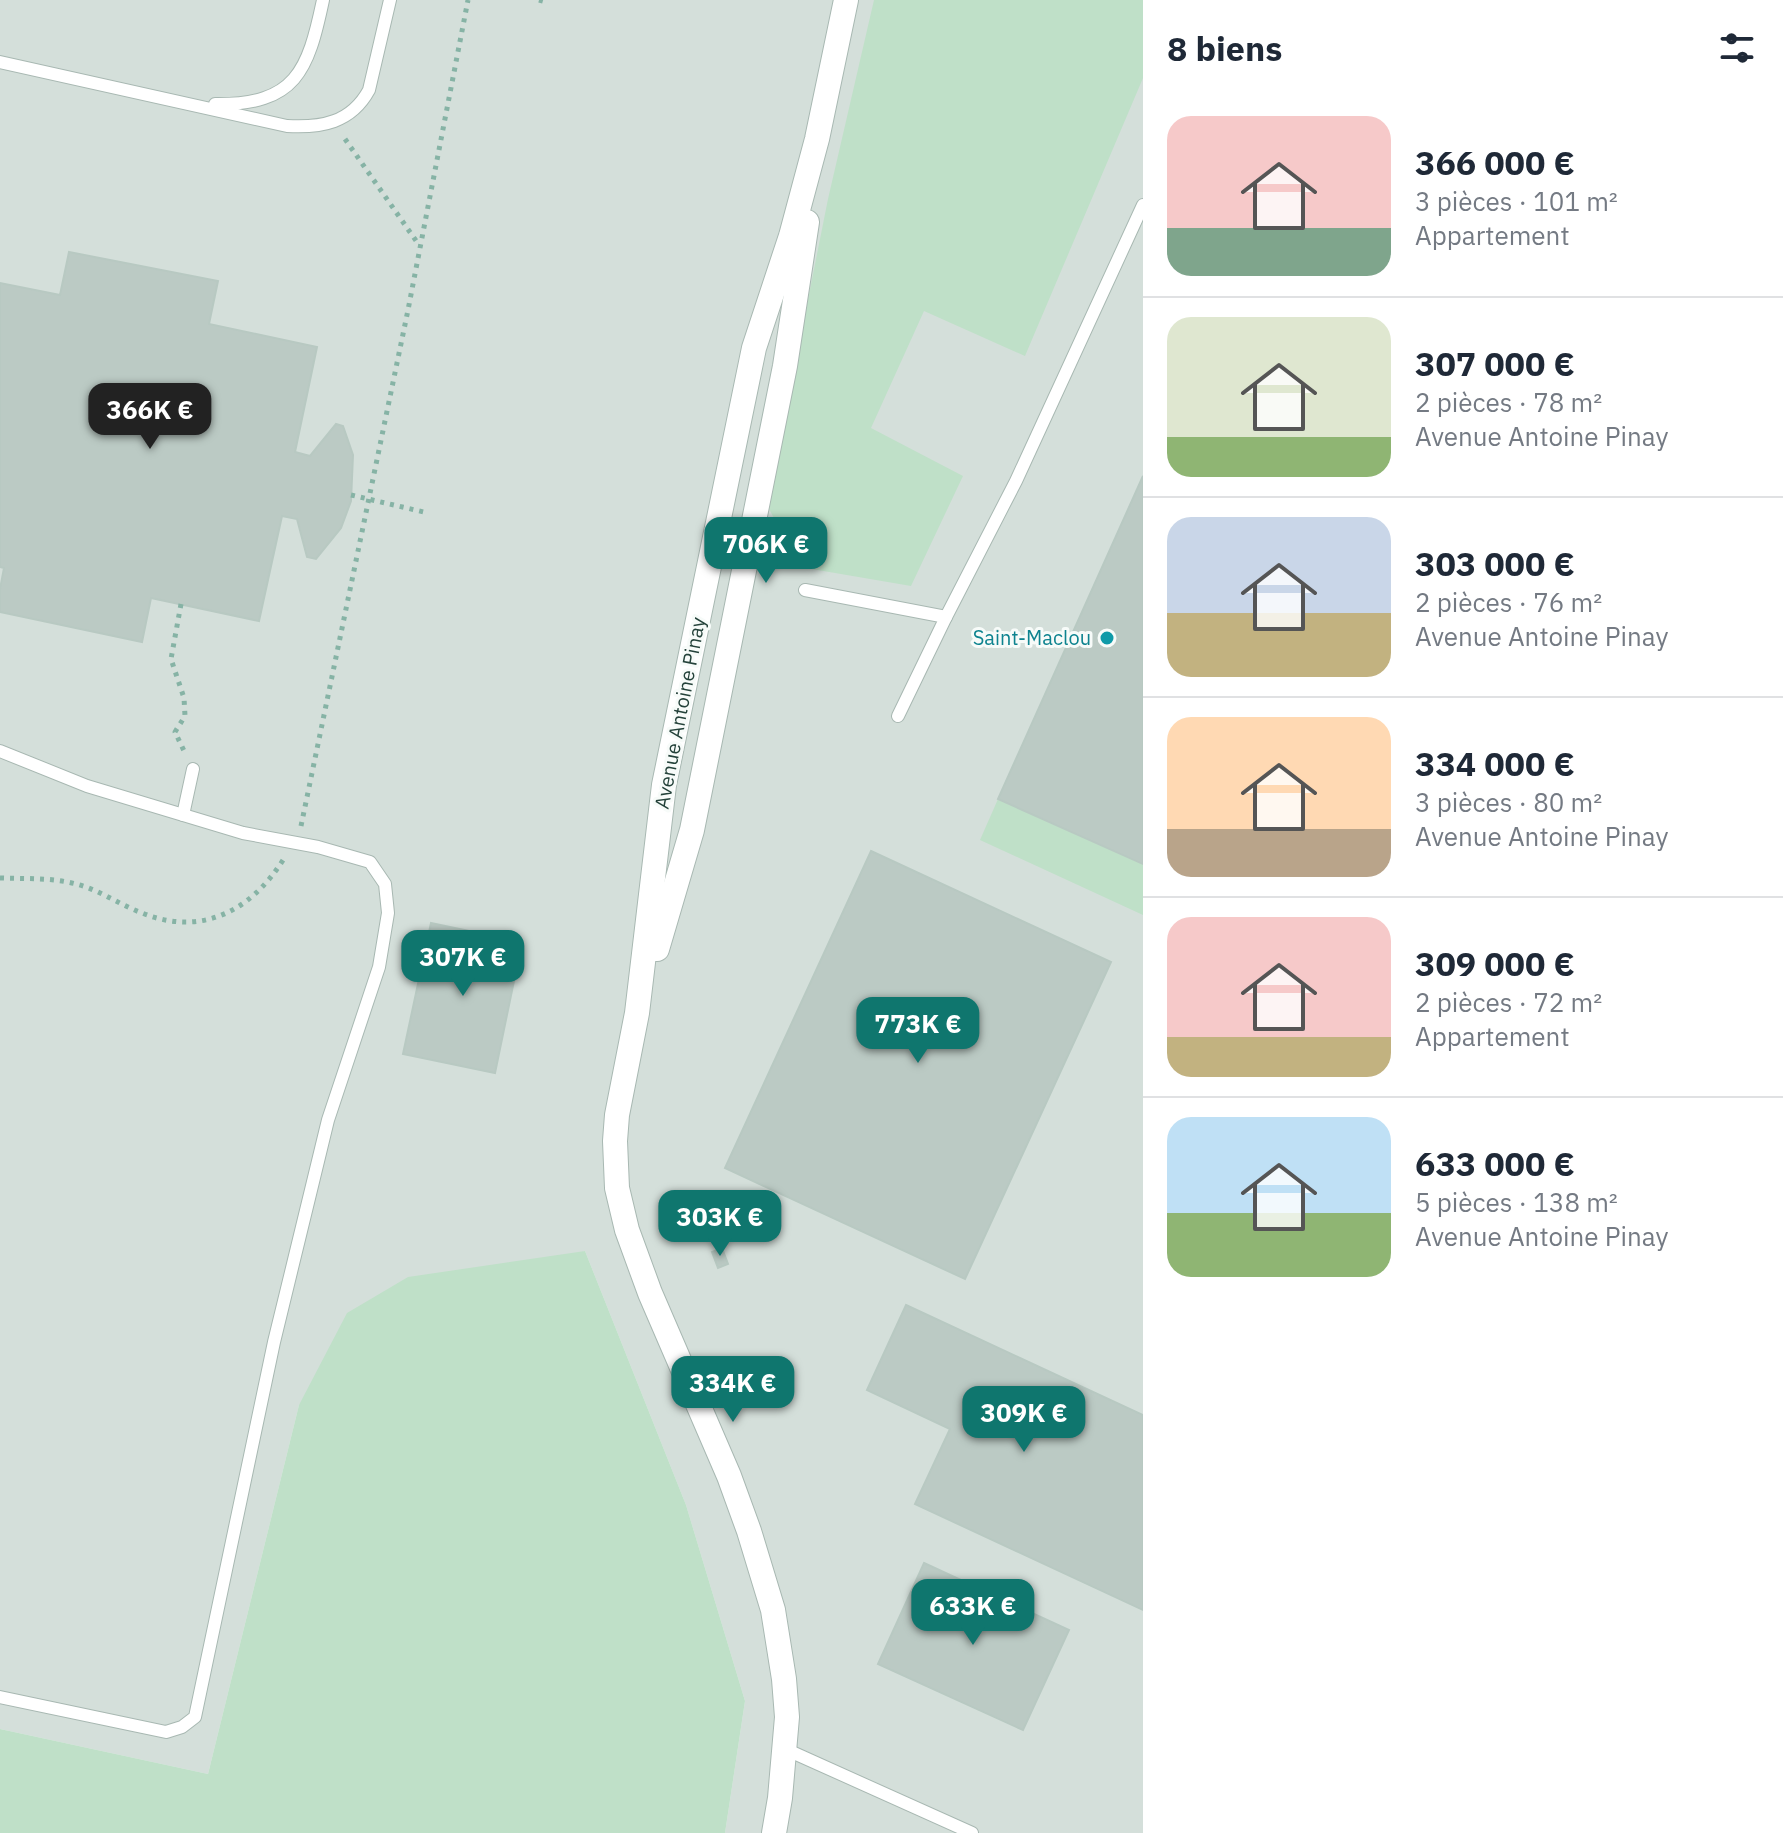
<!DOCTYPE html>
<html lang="fr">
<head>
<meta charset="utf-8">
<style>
  body { margin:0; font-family:"IBM Plex Sans",sans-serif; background:#f2f2f3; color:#1f2937; height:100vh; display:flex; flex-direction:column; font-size:30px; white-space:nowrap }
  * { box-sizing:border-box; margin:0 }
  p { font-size:26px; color:#747a83 }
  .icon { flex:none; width:44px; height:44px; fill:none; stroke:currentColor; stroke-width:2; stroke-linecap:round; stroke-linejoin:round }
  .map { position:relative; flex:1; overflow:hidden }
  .side { display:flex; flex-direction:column; background:#fff; width:640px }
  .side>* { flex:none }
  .price { position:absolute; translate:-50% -68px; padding:0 18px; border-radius:16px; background:#0f766e; color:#fff; font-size:26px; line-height:52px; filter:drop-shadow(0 2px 4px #0008) }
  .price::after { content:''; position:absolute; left:50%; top:48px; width:24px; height:18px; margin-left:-12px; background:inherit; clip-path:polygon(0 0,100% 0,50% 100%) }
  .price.on { background:#222; color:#fff }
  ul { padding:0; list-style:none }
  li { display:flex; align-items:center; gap:24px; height:200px; padding:0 24px }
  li+li { border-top:2px solid #e0e1e3 }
  li span { display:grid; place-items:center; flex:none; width:224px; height:160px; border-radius:24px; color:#555 }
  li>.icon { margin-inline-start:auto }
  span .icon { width:96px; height:96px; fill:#fffc; stroke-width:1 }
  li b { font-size:34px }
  h2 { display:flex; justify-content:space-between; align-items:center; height:96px; padding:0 24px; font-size:34px }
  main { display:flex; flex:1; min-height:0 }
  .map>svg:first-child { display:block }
  .built { fill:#d4dfda }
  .green { fill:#bfe0c8 }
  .building { fill:#bbcac4; stroke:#b8c9c2; stroke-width:2 }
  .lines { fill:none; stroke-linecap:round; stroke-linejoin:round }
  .service-casing { stroke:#a8b8b2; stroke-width:14 }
  .minor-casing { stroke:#a8b8b2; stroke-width:26 }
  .path { stroke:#86b3a5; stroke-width:5; stroke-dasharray:4 6; stroke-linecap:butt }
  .service { stroke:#fff; stroke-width:12 }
  .minor { stroke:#fff; stroke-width:24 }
  .culture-dot { fill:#0f9aa8; stroke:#f7fbf9; stroke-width:3 }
  .labels { text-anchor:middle; stroke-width:6; stroke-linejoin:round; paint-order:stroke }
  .culture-label { font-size:20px; fill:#0d838f; stroke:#f7fbf9; text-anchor:end }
  .street-label { font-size:20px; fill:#24423a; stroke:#f7fbf9 }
</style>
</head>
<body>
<main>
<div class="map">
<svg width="1143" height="1833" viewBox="0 0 1143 1833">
  <rect width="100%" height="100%" fill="#e6efeb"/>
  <!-- built -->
  <path class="built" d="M0 0H1143V1833H725L745 1701 686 1505 585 1251 299 1405 208 1774 0 1729Z"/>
  <!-- green -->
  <g class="green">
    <path d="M874 0H1143V78L1025 356 924 311 871 428 963 476 911 586 800 567 767 505 828 199Z"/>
    <path d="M998 799 1143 864V915L980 840Z"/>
    <path d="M585 1251 686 1505 745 1701 725 1833H0V1729L208 1774 299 1405 347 1313 408 1277Z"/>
  </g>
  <!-- building -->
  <g class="building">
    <path d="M69 252 218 281 209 324 317 347 295 452 310 456 336 424 343 426 353 455 351 501 341 528 316 559 307 557 297 519 282 516 259 621 151 598 142 642 0 612V589L4 568 0 567V283L60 295Z"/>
    <path d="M1143 476V864L998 799Z"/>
    <path d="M871 851 1111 962 965 1279 725 1168Z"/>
    <path d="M431 923 522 942 495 1073 403 1054Z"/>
    <path d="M722 1248 728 1264 718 1268 712 1252Z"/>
    <path d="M906 1305 1143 1415V1610L915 1504 950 1429 867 1390Z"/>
    <path d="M924 1563 1069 1630 1023 1730 878 1664Z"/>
  </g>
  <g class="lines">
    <!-- service casing -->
    <g class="service-casing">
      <g id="service">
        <path d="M0 62 287 126C321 128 351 123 369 90L390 0"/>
        <path d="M215 104C296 105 308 71 323 0"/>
        <path d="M805 590 946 617 1016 481 1143 205"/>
        <path d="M898 716 946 617"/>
        <path d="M0 751 87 786 243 833 318 847 370 862 385 884 388 913 379 967 328 1120 311 1190 274 1342 195 1717 182 1727 166 1732 0 1697"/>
        <path d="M183 815 193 769"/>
        <path d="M785 1749 972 1833"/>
      </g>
    </g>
    <!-- minor casing -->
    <g class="minor-casing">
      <g id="minor">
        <path d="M657 949 692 830 785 366 807 222"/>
        <path d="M774 1833 780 1798 787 1717 784 1679 773 1610 749 1531 729 1476 650 1293 627 1230 617 1188 615 1141 617 1115 637 1013 664 785 754 348 791 236 817 139 846 0"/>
      </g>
    </g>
    <!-- path -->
    <g class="path">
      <path d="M539 0 546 2"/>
      <path d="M345 139 419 245"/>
      <path d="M351 495 428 513"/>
      <path d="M181 604 171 659 184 698 185 716 175 732 185 753"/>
      <path d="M301 826 408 310 468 0"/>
      <path d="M0 878C29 879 58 877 86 887 105 894 123 906 142 913 201 937 251 911 283 860"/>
    </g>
    <!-- service -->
    <use href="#service" class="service"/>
    <!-- minor -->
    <use href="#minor" class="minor"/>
  </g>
  <!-- markers -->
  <circle class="culture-dot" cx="1107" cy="638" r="8"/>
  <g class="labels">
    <!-- culture labels -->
    <g class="culture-label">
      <text x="1091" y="645">Saint-Maclou</text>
    </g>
    <!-- street labels -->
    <g class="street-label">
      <text transform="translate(680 713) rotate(-79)" y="7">Avenue Antoine Pinay</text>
    </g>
  </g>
</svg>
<b class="price on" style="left:150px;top:451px">366K €</b>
<b class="price" style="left:766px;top:585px">706K €</b>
<b class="price" style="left:463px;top:998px">307K €</b>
<b class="price" style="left:918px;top:1065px">773K €</b>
<b class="price" style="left:720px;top:1258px">303K €</b>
<b class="price" style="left:733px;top:1424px">334K €</b>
<b class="price" style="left:1024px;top:1454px">309K €</b>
<b class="price" style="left:973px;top:1647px">633K €</b>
</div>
<section class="side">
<h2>8 biens<svg class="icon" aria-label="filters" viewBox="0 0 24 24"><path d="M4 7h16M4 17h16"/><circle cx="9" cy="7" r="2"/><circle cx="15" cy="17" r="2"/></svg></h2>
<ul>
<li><span style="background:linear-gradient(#f6c9c9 70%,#7fa58c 0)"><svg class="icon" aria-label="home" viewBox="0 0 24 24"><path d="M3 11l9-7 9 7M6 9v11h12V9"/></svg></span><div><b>366 000 €</b><p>3 pièces · 101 m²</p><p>Appartement</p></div></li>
<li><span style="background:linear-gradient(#dfe7d0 75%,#8fb573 0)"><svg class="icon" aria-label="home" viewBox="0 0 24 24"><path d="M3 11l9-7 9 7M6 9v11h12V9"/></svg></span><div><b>307 000 €</b><p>2 pièces · 78 m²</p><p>Avenue Antoine Pinay</p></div></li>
<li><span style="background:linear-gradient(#c9d6e8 60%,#c2b280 0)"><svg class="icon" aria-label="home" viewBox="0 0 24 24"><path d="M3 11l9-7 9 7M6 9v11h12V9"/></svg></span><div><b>303 000 €</b><p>2 pièces · 76 m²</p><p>Avenue Antoine Pinay</p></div></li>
<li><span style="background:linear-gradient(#ffd9b3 70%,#b9a48a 0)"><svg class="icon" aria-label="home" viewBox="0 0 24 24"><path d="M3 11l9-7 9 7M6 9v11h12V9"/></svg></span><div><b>334 000 €</b><p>3 pièces · 80 m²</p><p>Avenue Antoine Pinay</p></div></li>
<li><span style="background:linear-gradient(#f6c9c9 75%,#c2b280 0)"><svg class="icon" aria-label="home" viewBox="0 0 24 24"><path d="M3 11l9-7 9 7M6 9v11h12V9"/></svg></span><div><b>309 000 €</b><p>2 pièces · 72 m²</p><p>Appartement</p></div></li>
<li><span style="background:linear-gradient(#bfe0f5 60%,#8fb573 0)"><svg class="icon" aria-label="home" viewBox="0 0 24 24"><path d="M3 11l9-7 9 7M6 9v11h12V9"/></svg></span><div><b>633 000 €</b><p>5 pièces · 138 m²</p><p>Avenue Antoine Pinay</p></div></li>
</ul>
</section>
</main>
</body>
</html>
